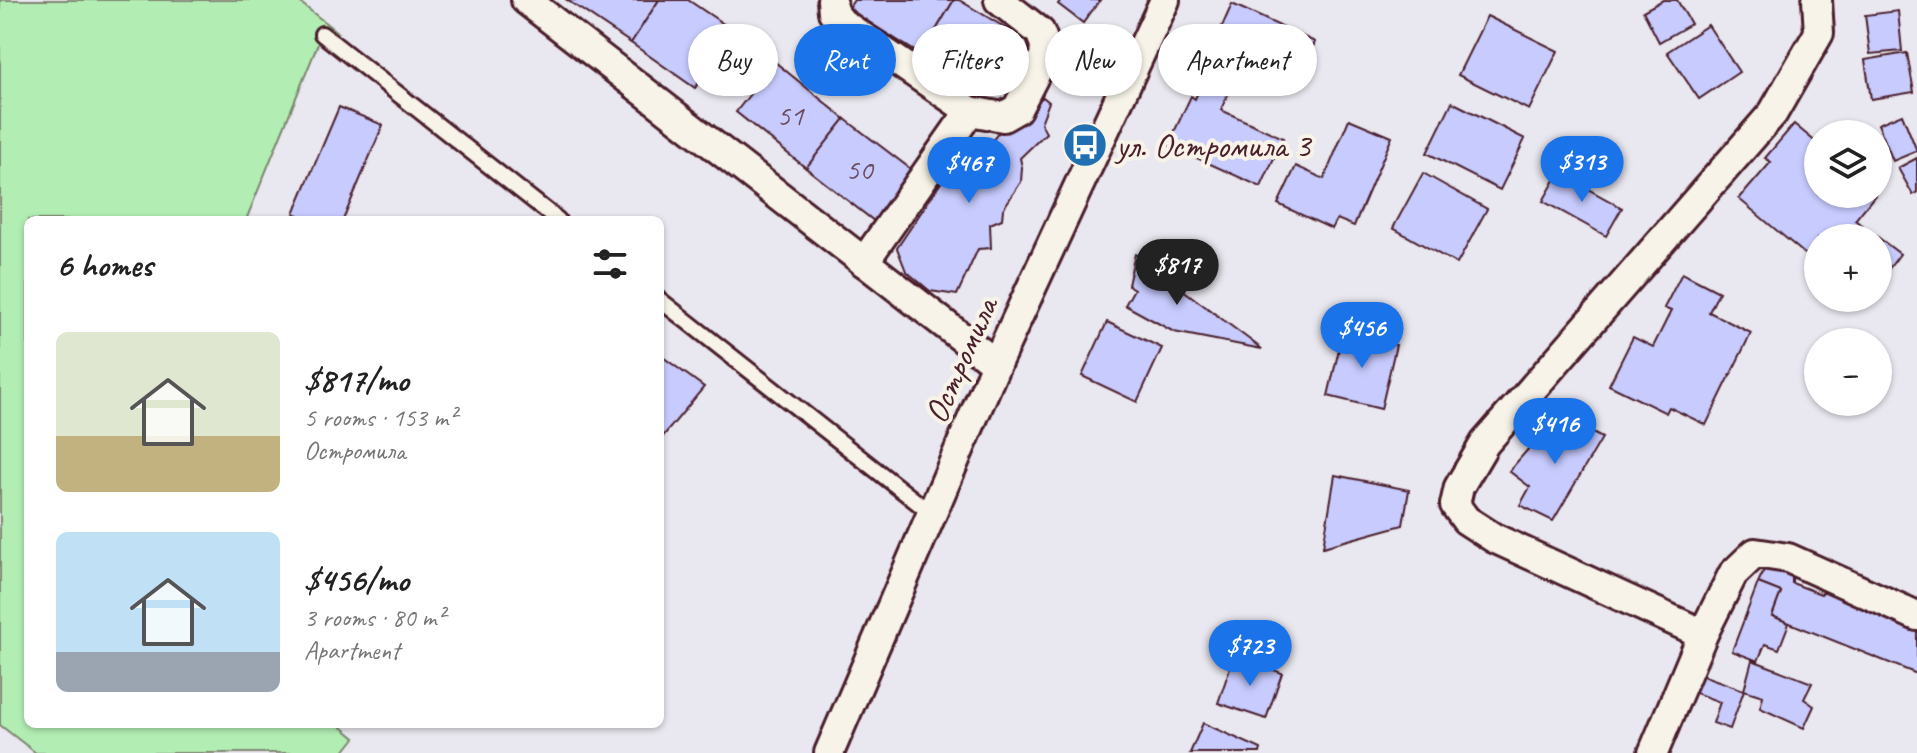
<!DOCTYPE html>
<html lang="en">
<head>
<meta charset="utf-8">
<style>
  body { margin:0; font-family:Caveat,sans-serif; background:#f6f6f6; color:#222; height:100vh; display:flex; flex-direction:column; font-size:30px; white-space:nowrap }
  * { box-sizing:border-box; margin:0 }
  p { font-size:26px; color:#767676 }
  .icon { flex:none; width:44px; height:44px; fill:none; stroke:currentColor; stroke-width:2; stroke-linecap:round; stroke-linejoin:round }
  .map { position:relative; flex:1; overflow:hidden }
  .side { position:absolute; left:24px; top:216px; width:640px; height:512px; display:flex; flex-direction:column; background:#fff; border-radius:12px; box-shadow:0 2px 6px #0004 }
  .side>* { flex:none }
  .guide { position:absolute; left:688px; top:24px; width:760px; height:72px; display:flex; gap:16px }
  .fabs { position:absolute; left:1804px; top:120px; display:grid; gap:16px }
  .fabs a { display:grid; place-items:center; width:88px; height:88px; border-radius:50%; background:#fff; box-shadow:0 2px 6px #0004; font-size:40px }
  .price { position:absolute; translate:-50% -68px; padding:0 18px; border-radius:28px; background:#1a73e8; color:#fff; font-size:26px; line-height:52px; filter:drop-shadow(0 2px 4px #0008) }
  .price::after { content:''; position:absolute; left:50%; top:48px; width:24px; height:18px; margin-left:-12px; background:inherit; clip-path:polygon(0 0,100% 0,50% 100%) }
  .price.active { background:#222; color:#fff }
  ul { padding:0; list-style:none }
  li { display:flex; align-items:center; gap:24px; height:200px; padding:0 32px }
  li span { display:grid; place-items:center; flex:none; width:224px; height:160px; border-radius:12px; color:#555 }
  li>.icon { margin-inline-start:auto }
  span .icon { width:96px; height:96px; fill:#fffc; stroke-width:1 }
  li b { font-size:34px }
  h2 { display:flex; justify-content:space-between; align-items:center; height:96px; padding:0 32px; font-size:34px }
  .chip { padding:0 28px; border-radius:36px; background:#fff; box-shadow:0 2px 6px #0004; font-size:28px; line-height:72px }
  .chip.active { background:#1a73e8; color:#fff }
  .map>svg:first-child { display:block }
  .green { fill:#b2eeb4; stroke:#7e8670; stroke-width:2 }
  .building { fill:#c7cbfe; stroke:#4a1f2b; stroke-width:2 }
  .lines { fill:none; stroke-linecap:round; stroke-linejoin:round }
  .lane-casing { stroke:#4a1f2b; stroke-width:20 }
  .street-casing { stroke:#4a1f2b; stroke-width:34 }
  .lane { stroke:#f7f3e8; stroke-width:14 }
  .street { stroke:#f7f3e8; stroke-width:28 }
  .labels { text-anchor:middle; stroke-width:8; stroke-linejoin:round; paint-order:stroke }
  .number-label { font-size:30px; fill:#694a60 }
  .poi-label { font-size:34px; fill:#4a1f2b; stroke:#f7f3e8; text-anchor:start }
  .street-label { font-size:34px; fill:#4a1f2b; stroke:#f7f3e8 }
</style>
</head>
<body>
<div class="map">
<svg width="1917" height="753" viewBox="0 0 1917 753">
  <rect width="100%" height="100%" fill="#e9e7ef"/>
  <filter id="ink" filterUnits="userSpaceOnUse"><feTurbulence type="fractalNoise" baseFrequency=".0125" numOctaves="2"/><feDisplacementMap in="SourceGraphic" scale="16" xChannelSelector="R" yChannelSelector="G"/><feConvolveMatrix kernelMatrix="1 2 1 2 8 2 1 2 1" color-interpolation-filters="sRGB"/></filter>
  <g filter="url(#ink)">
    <!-- green -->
    <path class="green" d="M0 0H297L337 32 322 34 246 220H28V724H338L355 738 343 753H36L0 725Z"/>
    <!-- building -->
    <g class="building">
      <path d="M567 0H659L631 43Z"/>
      <path d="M659 0H688L734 31 695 88 631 43Z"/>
      <path d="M854 0H954L921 55 848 9Z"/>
      <path d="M954 0H959L1024 39 990 95 921 55Z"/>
      <path d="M1061 0H1100L1083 23 1058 4Z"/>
      <path d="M1663 0H1677L1691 24 1659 42 1643 11Z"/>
      <path d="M1232 4 1315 42 1296 87 1241 62 1221 110 1283 138 1261 187 1168 145 1191 96 1195 99 1216 51 1212 49Z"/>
      <path d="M1898 11 1902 51 1870 54 1865 15Z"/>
      <path d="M1487 16 1558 51 1529 110 1458 75Z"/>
      <path d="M1708 25 1739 72 1699 99 1667 52Z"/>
      <path d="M1907 53 1914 92 1871 99 1865 60Z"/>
      <path d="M775 62 845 119 806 168 736 112Z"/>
      <path d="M1043 97 1049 102 1041 123 1046 133 1020 158 1022 167 1021 182 1003 209 1002 219 990 224 991 248 978 249 957 295 930 291 906 271 897 248 967 144 984 151 1014 113 1022 114Z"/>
      <path d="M1452 102 1525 139 1500 190 1427 153Z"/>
      <path d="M339 107 383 125 343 220H309L294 213Z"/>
      <path d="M1902 114 1917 151 1893 161 1878 124Z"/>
      <path d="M845 119 912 170 874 221 806 168Z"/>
      <path d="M1349 119 1392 137 1354 226 1337 219 1332 229 1278 204 1296 166 1324 179Z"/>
      <path d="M1794 124 1818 144V194H1876L1855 220 1900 254 1878 283V238H1818V265L1739 199 1771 162 1765 158Z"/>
      <path d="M1917 158V193L1913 195 1898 168Z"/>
      <path d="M1423 173 1487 209 1457 264 1393 228Z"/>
      <path d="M1559 173 1622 208 1606 236 1543 201Z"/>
      <path d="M1135 254 1262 349 1174 332 1125 305 1134 289 1128 285Z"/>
      <path d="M1682 273 1719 292 1709 312 1751 333 1706 425 1669 407 1666 413 1609 385 1633 337 1653 347 1671 311 1664 308Z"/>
      <path d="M1107 322 1162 348 1137 402 1082 376Z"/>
      <path d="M1343 332 1396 345 1381 409 1328 396Z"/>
      <path d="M660 355 704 387 660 440Z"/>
      <path d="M1558 415 1602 438 1553 521 1520 505 1530 487 1509 471Z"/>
      <path d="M1335 475 1409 490 1403 525 1323 547Z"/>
      <path d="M1766 565 1792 570V583L1821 594 1828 587 1917 620V674L1772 616 1781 592 1758 583Z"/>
      <path d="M1758 583 1781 592 1772 616 1789 623 1779 649 1765 644 1758 661 1732 651Z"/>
      <path d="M1234 656 1282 673 1266 719 1218 703Z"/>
      <path d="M1752 660 1812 683 1804 699 1814 706 1804 728 1760 708 1763 696 1744 690Z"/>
      <path d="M1699 674 1744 690 1730 729 1713 723 1720 702 1693 692Z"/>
      <path d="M1203 723 1261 749 1260 753H1190Z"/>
    </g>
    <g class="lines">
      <!-- lane casing -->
      <g class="lane-casing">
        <g id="lane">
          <path d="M322 34 558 220"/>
          <path d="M660 300 932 514"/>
        </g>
      </g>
      <!-- street casing -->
      <g class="street-casing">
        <g id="street">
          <path d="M526 0 996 364"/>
          <path d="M832 0 833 12 842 23 970 111 1003 117 1017 109 1044 57 1045 45 1040 32 999 0"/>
          <path d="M864 262 970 111"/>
          <path d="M1703 634 1494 538 1466 520 1455 505 1459 487 1485 443 1773 113 1819 33 1817 0"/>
          <path d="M829 753 996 364 1165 0"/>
          <path d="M1653 753 1703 634 1733 574 1755 553 1788 558 1917 616"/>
        </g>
      </g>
      <!-- lane -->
      <use href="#lane" class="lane"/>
      <!-- street -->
      <use href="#street" class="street"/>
    </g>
  </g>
  <!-- icons -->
  <defs>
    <g id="bus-disc" transform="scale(2.3)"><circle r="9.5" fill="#1f6fb2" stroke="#f7f3e8"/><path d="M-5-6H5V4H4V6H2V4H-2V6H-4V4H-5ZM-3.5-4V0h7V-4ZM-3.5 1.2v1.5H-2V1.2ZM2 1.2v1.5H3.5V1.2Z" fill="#fff"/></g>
  </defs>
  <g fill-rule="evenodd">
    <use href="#bus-disc" x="1085" y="145"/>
  </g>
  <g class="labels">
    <!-- number labels -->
    <g class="number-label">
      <text x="790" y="125">51</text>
      <text x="859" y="179">50</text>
    </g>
    <!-- poi labels -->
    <g class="poi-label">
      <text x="1116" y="157">ул. Остромила 3</text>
    </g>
    <!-- street labels -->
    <g class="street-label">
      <text transform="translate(960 360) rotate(-66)" y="12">Остромила</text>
    </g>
  </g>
</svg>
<div class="fabs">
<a><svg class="icon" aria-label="layers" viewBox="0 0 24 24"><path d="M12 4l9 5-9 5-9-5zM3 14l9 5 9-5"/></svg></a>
<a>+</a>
<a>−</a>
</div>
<b class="price" style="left:1582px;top:204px">$313</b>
<b class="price" style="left:969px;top:205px">$467</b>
<b class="price active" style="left:1177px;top:307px">$817</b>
<b class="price" style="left:1362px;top:370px">$456</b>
<b class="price" style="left:1555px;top:466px">$416</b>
<b class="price" style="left:1250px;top:688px">$723</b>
<div class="guide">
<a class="chip">Buy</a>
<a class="chip active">Rent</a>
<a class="chip">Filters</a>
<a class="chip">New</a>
<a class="chip">Apartment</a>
</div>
<section class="side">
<h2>6 homes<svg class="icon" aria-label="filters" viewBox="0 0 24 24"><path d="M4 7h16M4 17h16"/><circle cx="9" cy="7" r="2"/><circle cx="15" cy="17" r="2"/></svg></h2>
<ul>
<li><span style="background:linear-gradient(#dfe7d0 65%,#c2b280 0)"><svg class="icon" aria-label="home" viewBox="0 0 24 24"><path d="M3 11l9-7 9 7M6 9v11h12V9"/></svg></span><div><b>$817/mo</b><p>5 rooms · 153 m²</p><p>Остромила</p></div></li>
<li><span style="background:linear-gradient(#bfe0f5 75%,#9aa5b1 0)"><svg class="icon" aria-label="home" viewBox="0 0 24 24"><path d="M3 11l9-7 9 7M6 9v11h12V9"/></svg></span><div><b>$456/mo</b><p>3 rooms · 80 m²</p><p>Apartment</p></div></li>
</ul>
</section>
</div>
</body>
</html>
